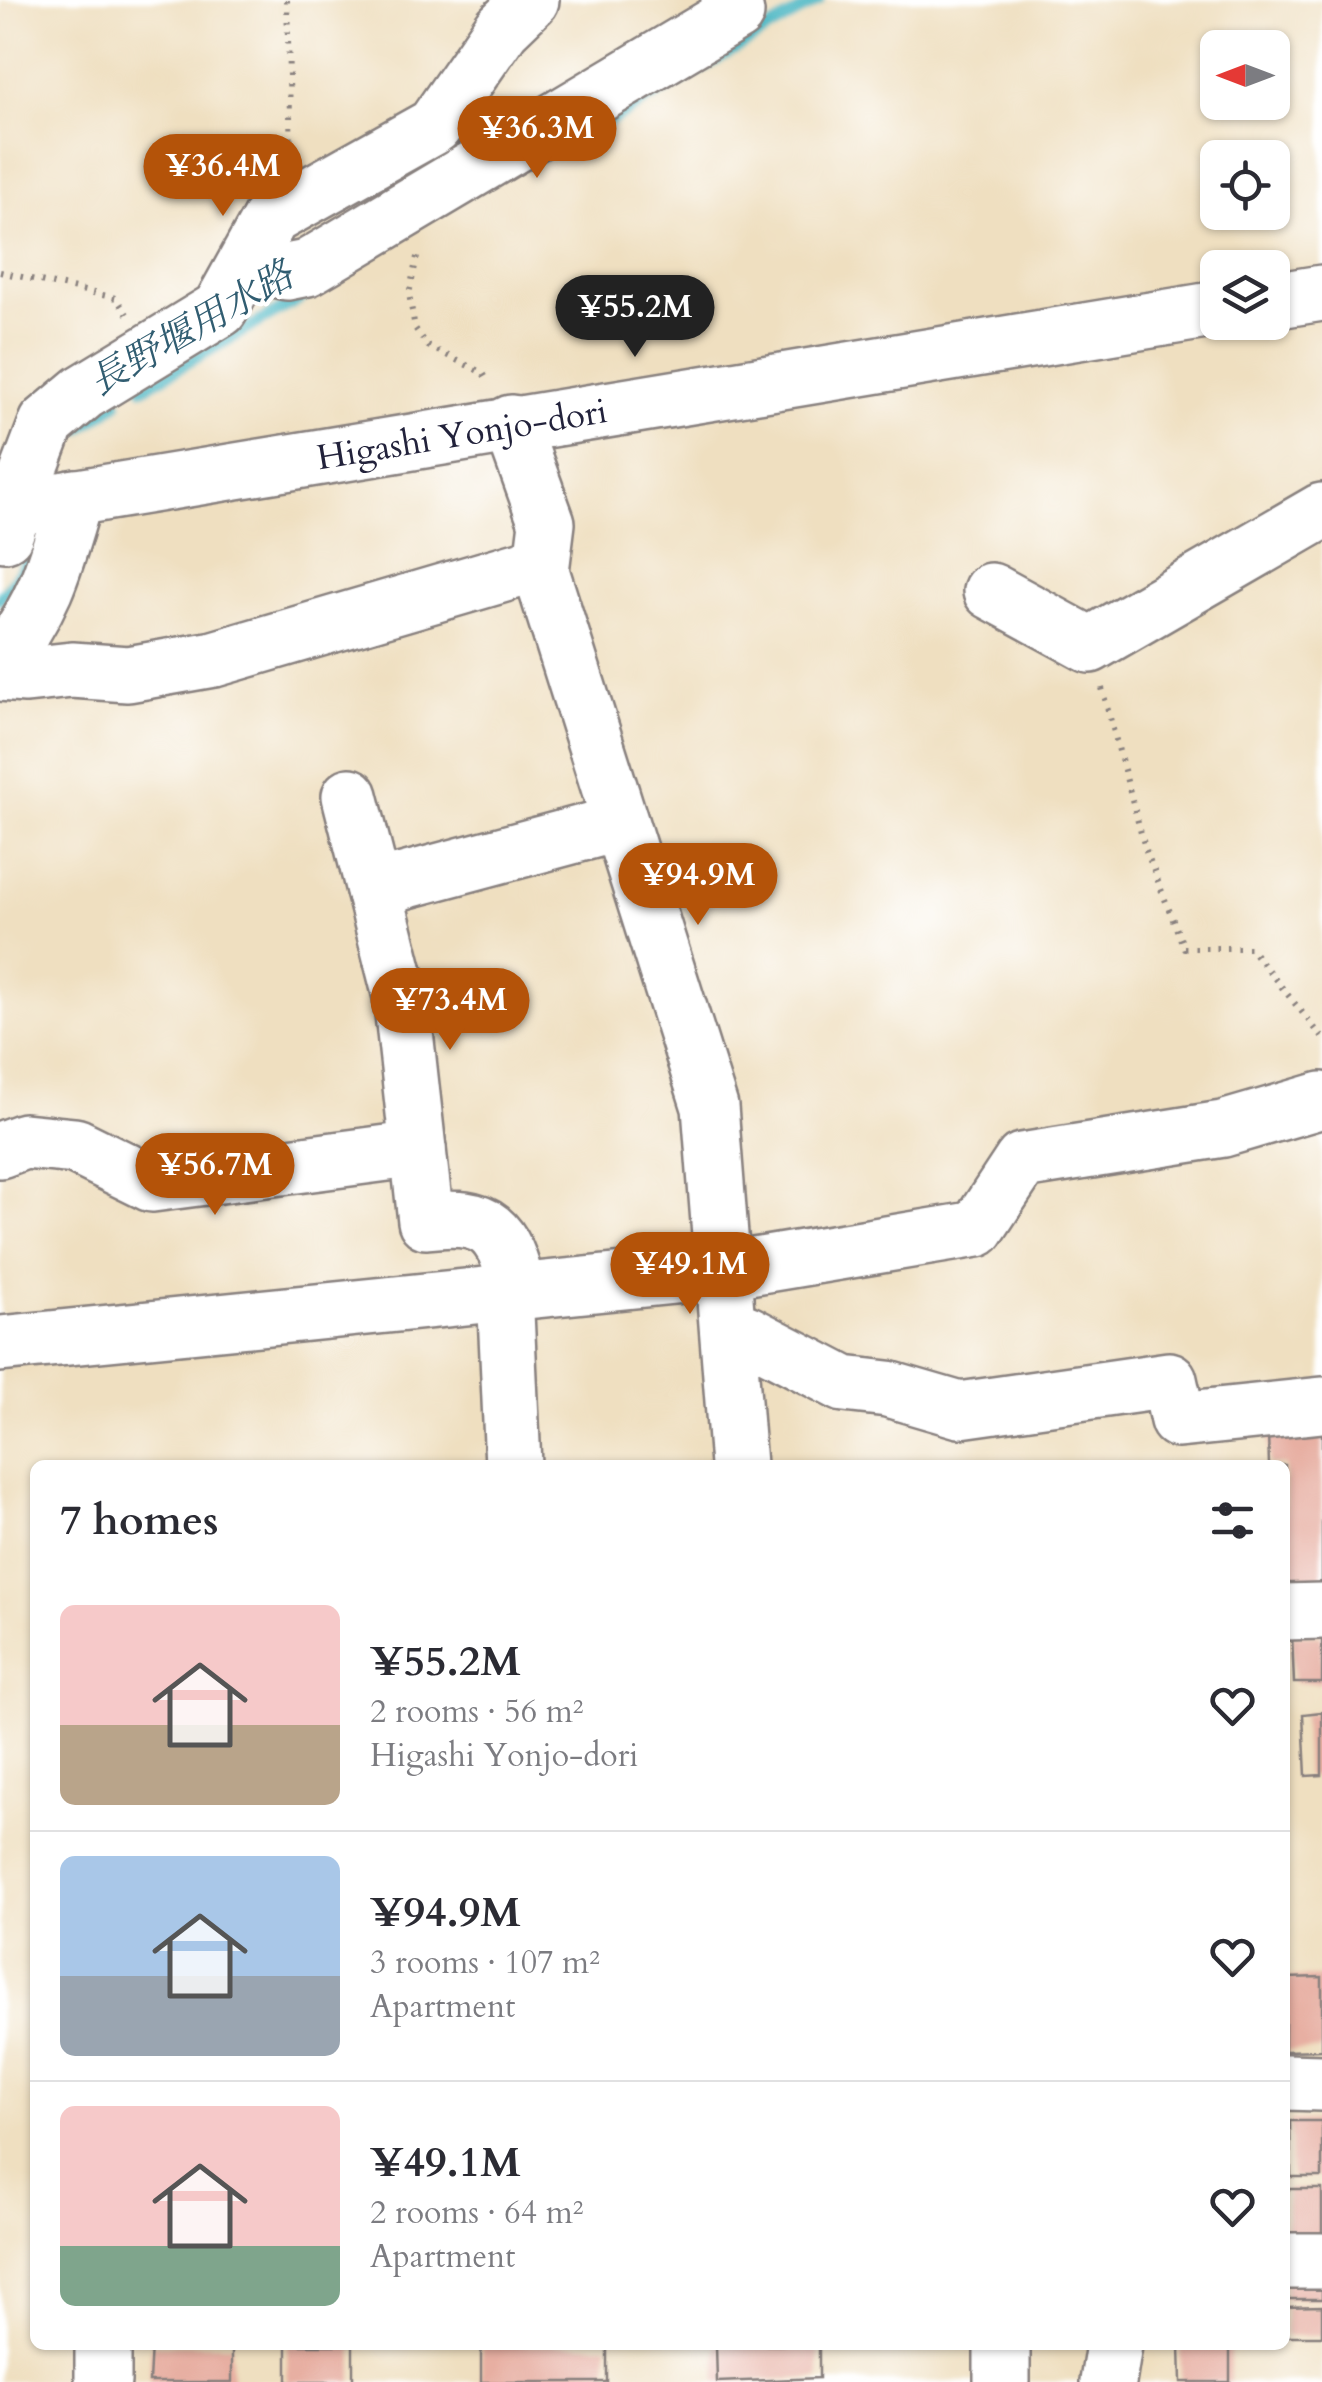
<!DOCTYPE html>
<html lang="en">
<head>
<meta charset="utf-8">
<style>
  body { margin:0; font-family:Cardo,"Noto Serif JP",serif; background:#f7f7f7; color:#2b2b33; height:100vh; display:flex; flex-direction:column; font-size:38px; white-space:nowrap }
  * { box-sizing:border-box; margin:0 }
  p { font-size:32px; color:#7c7c81 }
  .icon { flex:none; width:55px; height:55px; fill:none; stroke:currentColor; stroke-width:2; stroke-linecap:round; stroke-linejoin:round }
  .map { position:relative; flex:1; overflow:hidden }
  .details { position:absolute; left:30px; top:1460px; width:1260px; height:890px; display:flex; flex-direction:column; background:#fff; border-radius:15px; box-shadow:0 2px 8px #0004 }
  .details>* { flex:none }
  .needle { width:65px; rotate:270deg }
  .buttons { position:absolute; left:1200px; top:30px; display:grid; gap:20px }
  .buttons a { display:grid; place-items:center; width:90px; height:90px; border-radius:15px; background:#fff; box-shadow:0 2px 8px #0004; font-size:50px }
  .price { position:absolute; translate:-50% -85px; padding:0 22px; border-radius:35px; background:#b45309; color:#fff; font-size:32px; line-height:65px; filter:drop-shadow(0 2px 5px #0008) }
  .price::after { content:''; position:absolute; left:50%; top:60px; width:30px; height:22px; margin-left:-15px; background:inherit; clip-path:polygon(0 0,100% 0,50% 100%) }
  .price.selected { background:#222; color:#fff }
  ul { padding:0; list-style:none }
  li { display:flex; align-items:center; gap:30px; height:250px; padding:0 30px }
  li+li { border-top:2px solid #e1e1e2 }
  li span { display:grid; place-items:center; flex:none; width:280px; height:200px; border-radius:15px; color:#555 }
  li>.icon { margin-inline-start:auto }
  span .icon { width:120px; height:120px; fill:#fffc; stroke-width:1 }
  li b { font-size:42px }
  h2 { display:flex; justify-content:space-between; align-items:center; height:120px; padding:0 30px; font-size:42px }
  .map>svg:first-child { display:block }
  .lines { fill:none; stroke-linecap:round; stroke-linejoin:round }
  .stream { stroke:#48b6c2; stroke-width:12 }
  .building { fill:#e7afa2 }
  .minor-casing { stroke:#88807e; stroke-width:60 }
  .path { stroke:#88807e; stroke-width:6; stroke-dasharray:2.5 8; stroke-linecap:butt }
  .minor { stroke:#fff; stroke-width:55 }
  .labels { text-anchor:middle; stroke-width:8; stroke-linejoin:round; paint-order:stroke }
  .street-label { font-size:35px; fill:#22223b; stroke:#fff }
  .water-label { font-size:38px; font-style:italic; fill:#315d71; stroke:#fff }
</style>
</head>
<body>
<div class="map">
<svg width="1322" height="2382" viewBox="0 0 1322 2382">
  <rect width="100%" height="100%" fill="#fff"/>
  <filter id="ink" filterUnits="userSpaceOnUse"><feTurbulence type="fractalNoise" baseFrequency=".01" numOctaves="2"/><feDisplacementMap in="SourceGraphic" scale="20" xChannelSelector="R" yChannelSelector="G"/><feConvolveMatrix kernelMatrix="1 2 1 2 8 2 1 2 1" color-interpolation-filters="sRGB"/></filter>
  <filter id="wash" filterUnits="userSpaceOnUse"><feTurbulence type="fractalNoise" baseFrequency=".0048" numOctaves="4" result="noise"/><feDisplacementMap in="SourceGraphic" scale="40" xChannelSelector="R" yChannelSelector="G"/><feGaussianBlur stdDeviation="2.25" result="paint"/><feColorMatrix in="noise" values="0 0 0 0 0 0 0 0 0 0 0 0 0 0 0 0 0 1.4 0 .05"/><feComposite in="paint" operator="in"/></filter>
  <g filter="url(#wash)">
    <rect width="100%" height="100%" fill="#efdfc0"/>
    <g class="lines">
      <!-- stream -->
      <g class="stream">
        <path d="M560 150 819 0"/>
        <path d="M143 388 317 289"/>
        <path d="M80 429 117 403"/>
        <path d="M0 599 24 566 32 530"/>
      </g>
    </g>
    <g id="blocks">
      <!-- building -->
      <g class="building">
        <path d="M1322 1431V1592L1285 1593V1465H1269L1268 1433Z"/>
        <path d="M1292 1635H1322V1683H1294Z"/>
        <path d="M1322 1712V1775L1306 1776 1303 1714Z"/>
        <path d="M1322 1977V2050L1285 2051V1978Z"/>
        <path d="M1290 2121H1322V2177H1291Z"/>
        <path d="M1288 2189H1322V2235L1286 2236Z"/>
        <rect x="1285" y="2272" width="37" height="27"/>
        <path d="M1322 2306V2336H1285V2307Z"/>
        <path d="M151 2345H232V2382H149Z"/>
        <rect x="287" y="2345" width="66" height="37"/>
        <rect x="481" y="2345" width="126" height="37"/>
        <path d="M716 2345H819V2378L717 2382Z"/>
        <path d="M1180 2345H1230V2382H1181Z"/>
      </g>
    </g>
  </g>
  <g filter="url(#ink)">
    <use href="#blocks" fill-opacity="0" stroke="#88807e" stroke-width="2.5"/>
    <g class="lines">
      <!-- minor casing -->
      <g class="minor-casing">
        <g id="minor">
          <path d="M248 263 287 272 307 268 736 13 729 0"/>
          <path d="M1272 301 1322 293"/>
          <path d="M511 423 547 523 541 571 710 1107 738 1465"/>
          <path id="s1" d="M0 510 1218 309"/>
          <path d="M5 534 47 423 84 392 220 309 271 217 434 126 502 28 531 0"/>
          <path d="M991 591 1090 645 1322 511"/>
          <path d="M0 662C46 605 55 565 75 497"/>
          <path d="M0 673 26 675 72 670 128 674 214 659 528 567 541 571"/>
          <path d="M350 796 401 996 426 1221C489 1213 503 1230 518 1290"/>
          <path d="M374 889 620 823"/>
          <path d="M0 1150 24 1141 75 1146 152 1184 418 1149"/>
          <path d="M505 1291 513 1465"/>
          <path d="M729 1333H746L844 1384 888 1389 960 1410 1169 1380 1178 1420 1322 1405"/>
          <path d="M0 1344 724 1271 977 1229 1022 1161 1223 1129 1322 1100"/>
          <path d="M1285 1612 1322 1611"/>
          <path d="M1285 2082 1322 2083"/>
          <path d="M1285 2261H1322"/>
          <path d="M103 2345V2382"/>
          <path d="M1002 2345V2382"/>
          <path d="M1108 2382 1114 2345"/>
        </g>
      </g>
      <!-- path -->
      <g class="path">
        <path d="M287 0 291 154"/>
        <path d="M417 257 409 294 415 328 428 346 483 373 489 383"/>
        <path d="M0 272 116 298 127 314"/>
        <path d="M1102 688 1145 848 1184 948H1250L1322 1037"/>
      </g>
      <!-- minor -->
      <use href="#minor" class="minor"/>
    </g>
  </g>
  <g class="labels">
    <!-- street labels -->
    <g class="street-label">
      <text dy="12" stroke="none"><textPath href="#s1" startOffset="468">Higashi Yonjo-dori</textPath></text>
    </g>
    <!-- water labels -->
    <g class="water-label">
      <text transform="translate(191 328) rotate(-30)" y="13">長野堰用水路</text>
    </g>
  </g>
</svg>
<div class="buttons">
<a><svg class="needle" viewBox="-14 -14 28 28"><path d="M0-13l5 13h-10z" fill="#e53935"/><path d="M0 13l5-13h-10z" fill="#7c7c81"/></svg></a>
<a><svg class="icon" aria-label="locate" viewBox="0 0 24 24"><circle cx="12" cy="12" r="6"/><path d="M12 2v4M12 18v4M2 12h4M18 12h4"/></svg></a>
<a><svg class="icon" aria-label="layers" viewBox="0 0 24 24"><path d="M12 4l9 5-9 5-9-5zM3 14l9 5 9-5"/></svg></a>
</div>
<b class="price" style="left:537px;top:181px">¥36.3M</b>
<b class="price" style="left:223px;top:219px">¥36.4M</b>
<b class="price selected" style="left:635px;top:360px">¥55.2M</b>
<b class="price" style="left:698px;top:928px">¥94.9M</b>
<b class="price" style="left:450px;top:1053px">¥73.4M</b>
<b class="price" style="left:215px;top:1218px">¥56.7M</b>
<b class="price" style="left:690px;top:1317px">¥49.1M</b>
<section class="details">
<h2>7 homes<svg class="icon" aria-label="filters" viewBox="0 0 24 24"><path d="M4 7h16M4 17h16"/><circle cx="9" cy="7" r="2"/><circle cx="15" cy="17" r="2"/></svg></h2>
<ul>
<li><span style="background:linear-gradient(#f6c9c9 60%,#b9a48a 0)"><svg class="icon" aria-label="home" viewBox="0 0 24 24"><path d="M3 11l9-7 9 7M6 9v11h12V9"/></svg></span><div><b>¥55.2M</b><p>2 rooms · 56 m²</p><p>Higashi Yonjo-dori</p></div><svg class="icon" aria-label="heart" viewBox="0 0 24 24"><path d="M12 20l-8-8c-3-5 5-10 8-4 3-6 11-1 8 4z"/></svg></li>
<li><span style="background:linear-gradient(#a9c7e8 60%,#9aa5b1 0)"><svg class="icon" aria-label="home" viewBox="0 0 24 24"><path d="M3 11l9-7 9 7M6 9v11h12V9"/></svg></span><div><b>¥94.9M</b><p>3 rooms · 107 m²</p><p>Apartment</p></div><svg class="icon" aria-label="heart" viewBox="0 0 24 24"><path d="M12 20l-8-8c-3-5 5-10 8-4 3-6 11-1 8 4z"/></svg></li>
<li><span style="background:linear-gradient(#f6c9c9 70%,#7fa58c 0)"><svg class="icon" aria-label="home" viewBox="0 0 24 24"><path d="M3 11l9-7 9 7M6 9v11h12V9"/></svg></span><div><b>¥49.1M</b><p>2 rooms · 64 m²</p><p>Apartment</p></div><svg class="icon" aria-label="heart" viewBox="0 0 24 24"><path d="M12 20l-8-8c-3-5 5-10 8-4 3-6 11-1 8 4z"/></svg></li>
</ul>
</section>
</div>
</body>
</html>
